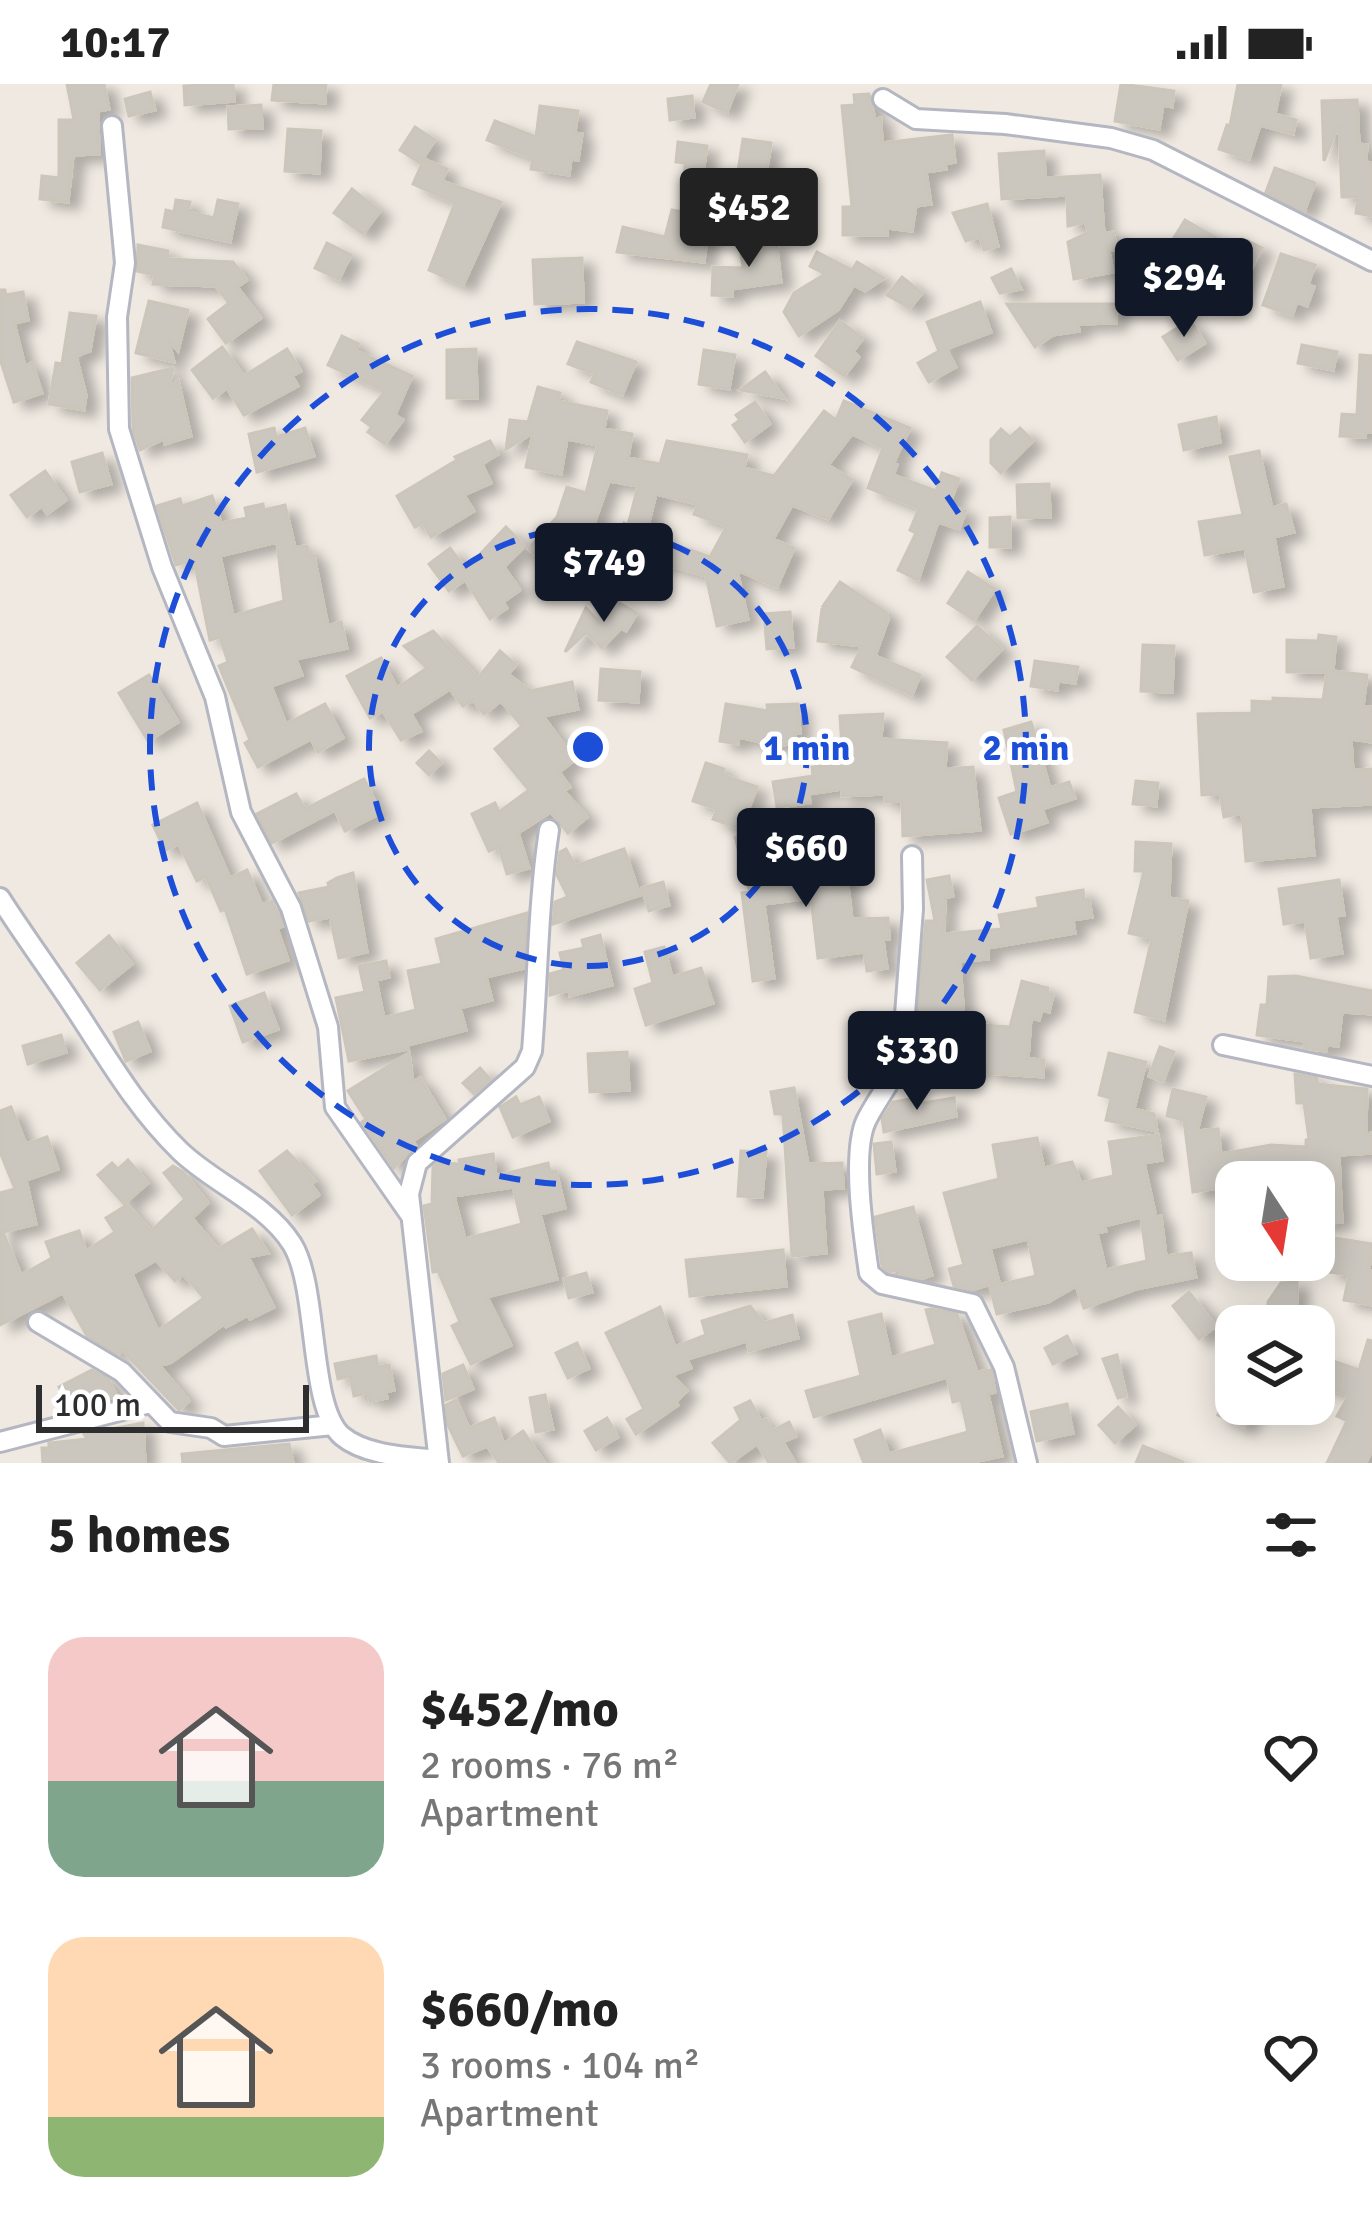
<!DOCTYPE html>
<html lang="en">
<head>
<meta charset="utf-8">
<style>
  body { margin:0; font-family:Signika,sans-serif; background:#f2f2f2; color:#222; height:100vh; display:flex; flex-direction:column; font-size:45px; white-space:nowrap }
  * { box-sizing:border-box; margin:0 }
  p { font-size:39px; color:#767676 }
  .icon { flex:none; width:66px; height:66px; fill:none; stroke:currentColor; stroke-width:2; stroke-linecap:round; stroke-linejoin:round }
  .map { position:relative; height:1379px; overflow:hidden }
  .details { display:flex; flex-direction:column; background:#fff; flex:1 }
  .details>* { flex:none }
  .needle { width:78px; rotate:168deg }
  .buttons { position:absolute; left:1215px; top:1077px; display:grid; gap:24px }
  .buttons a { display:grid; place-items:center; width:120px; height:120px; border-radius:24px; background:#fff; box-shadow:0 6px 30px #0003; font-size:60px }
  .scale { position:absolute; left:36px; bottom:30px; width:273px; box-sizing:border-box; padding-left:12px; border:6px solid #2e2e2e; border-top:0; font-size:33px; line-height:42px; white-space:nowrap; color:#2e2e2e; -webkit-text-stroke:9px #fff; paint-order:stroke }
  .price { position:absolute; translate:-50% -102px; padding:0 27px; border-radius:12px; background:#111827; color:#fff; font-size:39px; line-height:78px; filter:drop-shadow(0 3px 6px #0008) }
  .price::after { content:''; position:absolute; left:50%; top:72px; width:36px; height:27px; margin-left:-18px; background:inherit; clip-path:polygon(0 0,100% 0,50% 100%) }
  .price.active { background:#222; color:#fff }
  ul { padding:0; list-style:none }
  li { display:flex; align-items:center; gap:36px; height:300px; padding:0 48px }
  li span { display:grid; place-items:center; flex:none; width:336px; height:240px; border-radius:36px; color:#555 }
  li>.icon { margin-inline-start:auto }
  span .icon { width:144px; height:144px; fill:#fffc; stroke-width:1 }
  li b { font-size:51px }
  h2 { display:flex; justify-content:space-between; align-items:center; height:144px; padding:0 48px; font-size:51px }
  .status { display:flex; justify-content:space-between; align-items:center; height:84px; padding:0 60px; background:#fff; direction:ltr }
  .status svg { height:33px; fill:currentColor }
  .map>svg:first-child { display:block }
  .building { fill:#cbc7bf; stroke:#cbc5ba; stroke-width:3; fill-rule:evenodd; filter:url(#shadow) }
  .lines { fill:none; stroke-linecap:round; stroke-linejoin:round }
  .street-casing { stroke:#b4b7c1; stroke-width:24 }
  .street { stroke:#fff; stroke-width:18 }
  .ring { fill:none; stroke:#1d4ed8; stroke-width:6; stroke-dasharray:21 15 }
  .centre { fill:#1d4ed8; stroke:#fff; stroke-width:6 }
  .ring-label { font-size:36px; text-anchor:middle; font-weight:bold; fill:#1d4ed8; stroke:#fff; stroke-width:10; stroke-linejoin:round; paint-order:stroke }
</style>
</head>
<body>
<div class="status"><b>10:17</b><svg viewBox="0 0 49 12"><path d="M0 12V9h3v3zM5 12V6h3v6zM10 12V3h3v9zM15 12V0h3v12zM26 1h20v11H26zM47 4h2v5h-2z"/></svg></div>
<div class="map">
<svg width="1372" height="1379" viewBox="0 0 1372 1379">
  <defs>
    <filter id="shadow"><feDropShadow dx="11" dy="7" stdDeviation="6" flood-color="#0004"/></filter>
  </defs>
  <rect width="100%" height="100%" fill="#efe9e1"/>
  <!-- building -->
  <g class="building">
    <path d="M67 0H104L109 25 98 27 99 70 73 71 68 118 40 115 42 92 59 94V36H74Z"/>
    <path d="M233 0 234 17 185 21 184 2Z"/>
    <path d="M274 0H326L325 19 272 16Z"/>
    <path d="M711 0H738L727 28 703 18Z"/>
    <path d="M1121 0 1174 7 1172 23 1163 21 1159 45 1115 37Z"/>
    <path d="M1238 0H1281L1275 30 1296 36 1293 50 1260 41 1249 75 1219 65 1227 41 1230 42Z"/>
    <path d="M150 8 155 26 129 32 125 15Z"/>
    <path d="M869 10 875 35 881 34 882 59 952 51 955 78 945 80 946 85 926 88 931 120 916 122 912 147 887 144V151H843V123H852L842 22 855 21 854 11Z"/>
    <path d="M692 12 694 33 670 36 668 15Z"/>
    <path d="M1357 16 1359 60 1367 61 1366 78 1372 79V132L1356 129 1358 113H1342L1339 39 1324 77 1322 17Z"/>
    <path d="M261 21 262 44 229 45 228 23Z"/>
    <path d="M540 22 578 27 575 49 582 50 578 76 571 75 569 91 531 85 533 74 487 56 495 37 536 53Z"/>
    <path d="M415 43 435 56 420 79 400 66Z"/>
    <path d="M288 45 321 47 319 89 285 87Z"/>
    <path d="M743 55 771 59 766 91 738 88Z"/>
    <path d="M678 58 707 62 701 103 712 104 711 125 704 178 617 168 623 143 665 153 672 126 684 128 685 79 676 78Z"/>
    <path d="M1044 67 1045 94 1100 91 1104 150 1113 148 1117 165 1109 167 1113 188 1074 195 1068 158 1089 148 1085 138 1068 142 1067 111 1002 115 999 70Z"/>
    <path d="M424 75 447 85 442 97 501 118 463 201 429 186 455 119 413 100Z"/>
    <path d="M1275 84 1315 99 1304 128 1266 108Z"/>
    <path d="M352 105 380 127 363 150 334 129Z"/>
    <path d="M176 116 190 118 188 128 214 134 218 116 238 120 230 158 163 143 166 126 174 128Z"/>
    <path d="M987 120 998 162 984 166 980 153 966 157 953 129Z"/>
    <path d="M1185 136 1223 158 1220 168 1241 176 1248 157 1262 164 1233 221 1203 206 1215 183 1190 168 1177 192 1157 181Z"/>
    <path d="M776 157 781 198 732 205V212L712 211 713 183 743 184 740 162Z"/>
    <path d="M327 159 351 171 339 195 315 184Z"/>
    <path d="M138 161 168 167 167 175 233 178 247 196 237 203 261 234 226 259 208 235 229 219 216 202 153 200 155 191 137 187Z"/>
    <path d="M817 168 852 186 857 178 884 194 865 207 854 201 838 226 799 252 784 228 794 209 825 190 810 182Z"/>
    <path d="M1281 170 1315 181 1308 201 1314 203 1307 222 1297 218 1292 231 1263 221Z"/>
    <path d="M582 174 583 218 535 220 533 176Z"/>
    <path d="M1011 185 1021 205 1000 209 992 194Z"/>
    <path d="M902 193 922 209 910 224 887 211Z"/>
    <path d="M0 206H5L6 211 23 208 28 236 14 239 25 282 32 279 42 309 14 318 0 275Z"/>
    <path d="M149 217 188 226 178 267 168 255 174 278 136 269Z"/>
    <path d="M980 218 991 248 946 265 956 283 929 298 918 279 939 267 927 238Z"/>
    <path d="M1007 220H1116V239L1078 240 1079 247 1053 251 1035 263Z"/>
    <path d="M70 229 96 232 90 267 76 272 86 311 84 326 49 320 56 279 62 280Z"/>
    <path d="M1190 236 1205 259 1178 276 1163 253Z"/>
    <path d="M840 237 863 254 853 268 859 273 844 292 816 272Z"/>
    <path d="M342 252 359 260 355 266 412 292 395 331 403 336 385 360 368 348 372 343 362 336 385 307 328 281Z"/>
    <path d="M577 258 636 278 622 311 591 298 595 290 568 280Z"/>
    <path d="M1302 261 1337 268 1333 286 1298 279Z"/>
    <path d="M222 263 244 292 287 265 301 287 292 292 298 302 244 331 227 304 213 314 192 286Z"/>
    <path d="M476 265 477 314H447V266Z"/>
    <path d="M704 266 735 271 729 305 699 300Z"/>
    <path d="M1360 271 1372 272V348H1366L1365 353 1340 352 1342 330 1357 331Z"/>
    <path d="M173 284 169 303 178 296 191 352 165 360 164 355 140 366 133 345 132 294Z"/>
    <path d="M765 288 784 314 740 306Z"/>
    <path d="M538 303 560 309 558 317 607 327 604 345 632 350 628 374 660 380 667 357 747 371 744 384 774 392 824 327 836 336 844 317 910 344 893 380 897 381 893 391 936 407 942 389 959 395 949 421 966 427 959 445 938 438 918 496 898 486 916 449 910 446 919 424 868 404 883 364 852 350 828 381 852 396 828 435 792 421 773 455 794 464 777 503 737 486 748 535 717 542 706 492 644 474 657 454 710 473 727 442 694 430 698 420 656 410 646 450 653 453 629 472 613 464 624 439 628 441 638 402 609 397 573 501 528 465 557 433 567 403 586 409 598 361 567 355 561 390 526 383 533 349 506 365 510 336 528 338Z"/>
    <path d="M755 318 770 340 745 358 733 341 740 336 736 331Z"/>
    <path d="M1216 333 1220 358 1184 366 1179 341Z"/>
    <path d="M274 344 276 353 305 344 314 372 257 388 249 350Z"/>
    <path d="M1020 344 1033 357 1001 389 991 379V356L1001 345 1010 353Z"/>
    <path d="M490 357 498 370 482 380 491 399 464 411 474 427 431 453 423 439 415 443 397 412 457 376 455 373Z"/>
    <path d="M1259 367 1272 424 1286 420 1294 448 1274 453 1283 502 1254 508 1245 464 1205 471 1199 438 1243 431 1230 373Z"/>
    <path d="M102 369 111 400 80 408 72 378Z"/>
    <path d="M45 387 66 416 47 430 42 422 27 433 11 411Z"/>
    <path d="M1049 400 1050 433 1018 434 1017 401Z"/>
    <path d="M212 412 221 439 247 434 245 424 263 420 264 426 285 421 295 463 307 462 308 472 314 471 328 542 341 538 347 564 296 575 302 591 271 602 286 640 325 620 343 654 318 668 311 655 258 683 245 659 250 656 219 582 228 578 220 553 210 556 194 476 176 481 157 422 180 415 182 422ZM277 458 284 517 233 532 220 472Z"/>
    <path d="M1010 433V463H990V434Z"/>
    <path d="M506 443 525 462 504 483 520 506 503 518 507 524 490 535 465 496 449 507 429 480 450 464 466 485Z"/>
    <path d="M968 488 995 505 974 536 948 519Z"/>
    <path d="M840 498 887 529 888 536 875 572 920 591 912 611 852 583 862 562 818 557 822 525 829 524 823 522Z"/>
    <path d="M616 517 637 529 626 547 621 544 602 564 586 549 565 568 586 524 601 540Z"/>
    <path d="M790 528 793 563 767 565 764 530Z"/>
    <path d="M977 542 1002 565 972 596 947 573Z"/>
    <path d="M433 547 478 594 500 567 516 581 508 590 530 607 572 598 578 625 543 632 575 676 559 688 570 703 564 707 587 733 568 749 551 728 518 749 529 784 507 790 499 763 489 767 472 730 495 719 499 728 529 706 495 665 522 642 501 617 484 630 473 616 463 622 450 605 411 630 421 647 401 656 383 627 370 634 347 592 381 574 397 604 427 584 404 562Z"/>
    <path d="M1319 551 1336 553 1333 587 1367 591 1363 623H1372V658L1351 655 1353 686 1372 685V720L1310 723 1314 771 1246 777 1242 729 1224 733 1220 710 1202 711 1198 630 1252 629V617L1273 618V614L1323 616 1327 588H1287V556L1318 557Z"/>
    <path d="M1143 561 1174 562 1172 608 1141 607Z"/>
    <path d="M1035 577 1078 583 1075 599 1058 597 1057 606 1031 602Z"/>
    <path d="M601 585 640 588 638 618 599 616Z"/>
    <path d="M149 591 178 638 148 657 119 609Z"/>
    <path d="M726 620 768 627 767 621 798 620 800 649H795L796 659 777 662 739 653 738 660 720 657Z"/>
    <path d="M883 630 881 655 947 659 945 685 973 683 980 746 903 752 902 717 885 718V710L842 712V705L809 710 810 719 777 723 773 698 813 692 812 683 843 679 840 632Z"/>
    <path d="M1031 638 1050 704 1069 698 1075 714 1042 725 1047 738 1011 750 999 714 1017 708 1004 646Z"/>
    <path d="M429 667 441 679 429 691 417 679Z"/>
    <path d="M706 679 724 685 722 691 757 703 741 745 713 735 717 725 693 717Z"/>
    <path d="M364 695 381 729 345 747 335 726 272 759 257 730 296 710 305 725Z"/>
    <path d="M1136 697 1158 699 1156 722 1133 720Z"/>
    <path d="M197 719 230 794 247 786 262 821 272 817 283 842 277 844 288 876 247 890 225 825 221 827 206 793 197 797 179 760 165 766 153 741Z"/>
    <path d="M761 747 773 795 817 790 816 779 845 776 852 835 888 834 889 855H883L887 884 867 887 864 868 818 874 811 814 764 820 774 894 753 897 742 809 750 808 735 753Z"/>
    <path d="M1136 758 1171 760 1169 814 1188 817 1164 936 1135 928 1152 854 1129 849 1144 787H1135Z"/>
    <path d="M566 765 575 782 624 765 640 811 553 840 555 818 568 813 557 791 560 768Z"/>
    <path d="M353 789 367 868 339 874 330 833 309 837 299 809 329 803 328 799 337 794Z"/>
    <path d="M949 792 953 812 945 814 944 850 1002 845 999 831 1039 824 1037 814 1083 806 1084 816 1089 815 1092 833 1073 836 1075 849 988 864V875L960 877 964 935 982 932 983 941 1010 943 1022 897 1048 904 1047 910 1053 911 1049 928 1042 926 1039 936 1031 934 1028 975 1044 976 1043 993 987 989V983L947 984V976L912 982 926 837H935L927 796Z"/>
    <path d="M1339 796 1344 831 1336 832 1342 869 1311 874 1305 837 1284 840 1279 805Z"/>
    <path d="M663 798 669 821 649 827 642 804Z"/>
    <path d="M527 829 524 884 486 893 492 916 460 924 466 946 408 961V965L349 977 336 914 365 908 359 882 386 877 389 893 376 896 384 934 416 926 408 887 442 880 436 855Z"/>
    <path d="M600 851 612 901 570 912 569 906 550 911V890L564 886 560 869 584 864 582 856Z"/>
    <path d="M109 852 132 880 100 906 77 879Z"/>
    <path d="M664 863 672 893 701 884 713 919 646 941 635 905 653 899 645 868Z"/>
    <path d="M1296 892 1372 907V930L1342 928 1338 962 1327 961 1326 967 1304 964 1305 957 1257 951 1261 921H1267L1269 893Z"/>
    <path d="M264 909 278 945 243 958 230 922Z"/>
    <path d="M138 938 150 967 126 977 114 948Z"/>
    <path d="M61 951 66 968 28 980 23 962Z"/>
    <path d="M1160 963 1174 968 1163 997 1149 992Z"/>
    <path d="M627 968 629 1006 590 1008 588 970Z"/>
    <path d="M409 969 413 998 420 994 445 1035 413 1057 416 1062 394 1084 362 1038 366 1035 348 1007Z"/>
    <path d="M1109 969 1146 978 1134 1025 1154 1030 1157 1047 1106 1036 1111 1014 1099 1011Z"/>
    <path d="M480 984 490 995 474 1010 463 999Z"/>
    <path d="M1295 990 1317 994V1000L1367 1005 1366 1050 1372 1049V1069L1339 1071 1342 1138 1314 1141V1098H1309L1308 1088 1262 1085 1264 1097 1193 1108 1184 1036 1167 1032 1173 1005 1206 1013 1197 1047 1218 1045 1221 1070 1271 1061 1306 1063V1056L1309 1055 1304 1019H1297Z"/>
    <path d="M794 1004 808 1080 842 1079 843 1104 822 1105 826 1169 792 1172 783 1030H775L771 1008Z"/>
    <path d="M516 1013 520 1021 539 1013 549 1037 513 1053 500 1023Z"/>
    <path d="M916 1014 917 1020 954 1014 956 1032 884 1048 882 1035 893 1018Z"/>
    <path d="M11 1023 26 1060 47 1053 58 1085 26 1096 36 1140 3 1148 21 1191 52 1174 46 1158 79 1147 86 1167 115 1148 106 1134 127 1121 151 1147 185 1115 164 1089 173 1082 183 1088 208 1119 192 1134 218 1165 252 1145 268 1169 248 1173 274 1223 250 1235 248 1231 226 1243 224 1240 170 1279 159 1281 189 1317 179 1326 123 1267 117 1270 87 1252 63 1209 0 1241V1109L15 1105 0 1068V1027ZM156 1176 175 1197 183 1190 204 1214 158 1247 132 1190Z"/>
    <path d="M1158 1051 1162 1076 1144 1079 1156 1133 1161 1132 1166 1172 1191 1169 1196 1193 1136 1205 1084 1224 1076 1202 1048 1218 997 1230 990 1203 1036 1192 1028 1155 990 1164 999 1198 971 1206 954 1202 949 1185 964 1181 944 1109 999 1095 993 1061 1037 1054 1044 1084 1072 1078 1081 1099 1114 1092 1109 1058ZM1141 1133 1147 1177 1106 1186 1097 1149 1106 1147 1104 1142Z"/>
    <path d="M891 1058 895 1087 877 1090 874 1060Z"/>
    <path d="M287 1067 315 1097 311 1100 319 1111 292 1131 260 1087Z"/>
    <path d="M741 1067 766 1068 762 1113 738 1112Z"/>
    <path d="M493 1070 496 1092 548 1079 550 1088 556 1087 565 1124 540 1130 557 1195 487 1213 511 1261 471 1280 452 1242 460 1238 438 1187 433 1188 424 1122 432 1120 433 1083 437 1079 460 1080 459 1076ZM513 1103 522 1140 465 1155 454 1112Z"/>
    <path d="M128 1076 148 1099 124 1120 98 1091 112 1079 118 1085Z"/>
    <path d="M913 1123 932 1191 920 1195 900 1190 899 1186 888 1188 882 1182 875 1133Z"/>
    <path d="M1335 1154 1372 1160 1369 1186 1372 1187V1221L1344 1216 1349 1191 1329 1188Z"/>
    <path d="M783 1166 786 1202 690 1212 686 1176Z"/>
    <path d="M586 1189 592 1208 569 1214 564 1195Z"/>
    <path d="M1297 1198V1242H1269L1268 1218 1281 1199Z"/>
    <path d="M1189 1208 1216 1242 1199 1255 1173 1222Z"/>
    <path d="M750 1222 764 1239 792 1231 798 1254 749 1267 747 1257 687 1275 691 1284 672 1291 687 1307 676 1318 678 1321 636 1350 627 1335 644 1325 606 1249 660 1223 675 1263 706 1251 702 1237Z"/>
    <path d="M931 1225 957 1230 977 1288 991 1286 995 1308 988 1310 1002 1372 968 1379H864L855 1356 880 1346 889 1370 968 1348 961 1316 953 1318 947 1293 814 1333 806 1307 861 1292 849 1238 881 1230 891 1274 936 1261 926 1226Z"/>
    <path d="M1067 1252 1076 1269 1053 1280 1045 1264Z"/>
    <path d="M1368 1256 1372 1257V1366L1366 1379H1327L1347 1337 1337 1332 1349 1311 1318 1300 1327 1275 1359 1286Z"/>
    <path d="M577 1259 589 1284 568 1294 556 1269Z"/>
    <path d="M1117 1271 1126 1312 1118 1314 1103 1275Z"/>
    <path d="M376 1272 378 1283 389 1281 394 1306 386 1308 387 1314 370 1317 368 1309 354 1312 350 1292 338 1295 335 1280Z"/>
    <path d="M463 1281 473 1305 446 1316 443 1290Z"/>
    <path d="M92 1286 108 1295 117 1312 71 1326 59 1303Z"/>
    <path d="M1236 1292V1320H1255L1244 1343 1218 1331Z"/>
    <path d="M545 1311 553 1345 536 1348 530 1314Z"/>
    <path d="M456 1316 469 1344 494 1334 504 1360 523 1347 545 1379H499L487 1362 463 1372 448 1341 446 1321Z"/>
    <path d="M750 1317 761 1337 766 1335 772 1347 789 1338 796 1352 783 1358 795 1379H769L757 1360 730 1379 713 1359 741 1336 735 1324Z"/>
    <path d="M1067 1320 1073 1349 1037 1357 1031 1328Z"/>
    <path d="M1118 1323 1135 1341 1115 1359 1099 1341Z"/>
    <path d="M607 1334 618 1353 596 1366 585 1347Z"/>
    <path d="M143 1339 145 1378 43 1379 42 1364H49V1359L87 1355 84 1350Z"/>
    <path d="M289 1360 293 1379H183L182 1370Z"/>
    <path d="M1143 1362 1183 1378V1379H1136Z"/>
  </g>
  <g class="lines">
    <!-- street casing -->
    <g class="street-casing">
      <g id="street">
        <path d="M883 15 916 35 1005 40 1111 54 1153 66 1372 177"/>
        <path d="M112 42 125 179 117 233 119 345 162 483 215 613 241 728 291 824 328 943 335 1023 411 1132"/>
        <path d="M912 772 913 825 902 970C894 996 877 1014 866 1037 851 1070 864 1154 869 1189L882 1200 973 1220 1004 1283 1027 1379"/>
        <path d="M0 814C23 850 48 884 72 920 106 971 135 1023 180 1067 213 1099 266 1119 292 1160 319 1203 308 1323 342 1352 366 1372 409 1373 438 1376"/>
        <path d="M1223 961 1372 992"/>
        <path d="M38 1238 122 1288 170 1338 211 1344 224 1352 333 1341"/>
        <path d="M0 1358 150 1319"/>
        <path d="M439 1379 409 1110 417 1079 525 983 532 967C538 893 538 819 549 746"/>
      </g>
    </g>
    <!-- street -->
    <use href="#street" class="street"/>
  </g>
  <!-- distance rings -->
  <g class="ring">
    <circle cx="588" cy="663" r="219"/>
    <circle cx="588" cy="663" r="438"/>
  </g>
  <circle cx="588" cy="663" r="18" class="centre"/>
  <g class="ring-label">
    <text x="807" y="676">1 min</text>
    <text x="1026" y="676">2 min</text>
  </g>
</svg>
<div class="buttons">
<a><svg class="needle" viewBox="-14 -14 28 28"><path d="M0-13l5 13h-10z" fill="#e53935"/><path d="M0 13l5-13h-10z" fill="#767676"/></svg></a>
<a><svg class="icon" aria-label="layers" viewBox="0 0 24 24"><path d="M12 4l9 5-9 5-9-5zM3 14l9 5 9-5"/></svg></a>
</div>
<div class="scale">100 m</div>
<b class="price active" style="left:749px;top:186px">$452</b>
<b class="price" style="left:1184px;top:256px">$294</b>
<b class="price" style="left:604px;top:541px">$749</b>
<b class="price" style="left:806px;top:826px">$660</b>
<b class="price" style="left:917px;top:1029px">$330</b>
</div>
<section class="details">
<h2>5 homes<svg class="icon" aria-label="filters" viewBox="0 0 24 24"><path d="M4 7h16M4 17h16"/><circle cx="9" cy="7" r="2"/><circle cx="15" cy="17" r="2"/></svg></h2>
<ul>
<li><span style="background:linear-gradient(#f6c9c9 60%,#7fa58c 0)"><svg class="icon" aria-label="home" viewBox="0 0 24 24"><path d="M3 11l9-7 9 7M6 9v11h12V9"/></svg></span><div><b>$452/mo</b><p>2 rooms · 76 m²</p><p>Apartment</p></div><svg class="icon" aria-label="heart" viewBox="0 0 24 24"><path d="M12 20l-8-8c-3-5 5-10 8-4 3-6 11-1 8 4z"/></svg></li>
<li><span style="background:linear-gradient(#ffd9b3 75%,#8fb573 0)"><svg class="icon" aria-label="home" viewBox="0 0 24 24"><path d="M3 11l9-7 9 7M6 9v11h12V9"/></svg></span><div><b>$660/mo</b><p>3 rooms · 104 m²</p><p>Apartment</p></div><svg class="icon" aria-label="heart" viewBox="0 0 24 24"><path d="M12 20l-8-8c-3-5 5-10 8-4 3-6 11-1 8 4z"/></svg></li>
</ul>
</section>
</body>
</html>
